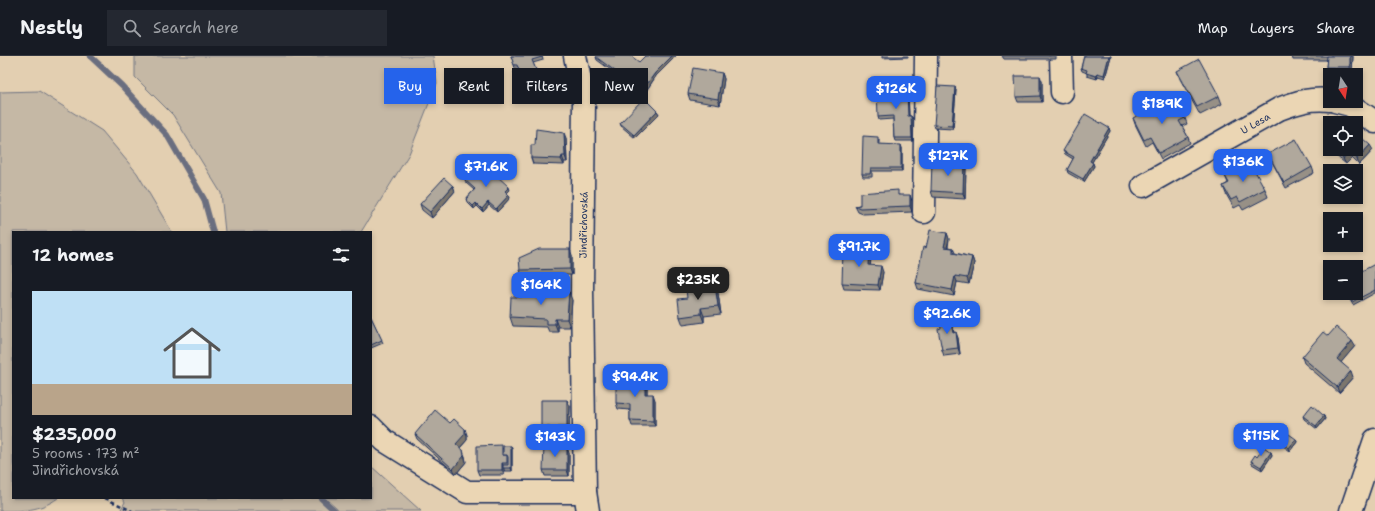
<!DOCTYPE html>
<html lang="en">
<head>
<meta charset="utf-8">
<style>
  body { margin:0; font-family:"Shantell Sans",sans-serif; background:#242831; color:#f1f3f6; height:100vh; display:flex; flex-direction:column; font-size:15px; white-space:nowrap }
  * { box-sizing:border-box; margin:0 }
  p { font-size:13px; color:#9ea1a6 }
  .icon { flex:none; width:22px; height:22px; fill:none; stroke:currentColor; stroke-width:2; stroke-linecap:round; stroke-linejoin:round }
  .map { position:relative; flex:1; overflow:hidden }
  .side { position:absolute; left:12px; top:175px; width:360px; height:268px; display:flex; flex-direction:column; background:#171b24; border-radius:0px; box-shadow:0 2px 6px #0003 }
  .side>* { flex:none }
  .banner { position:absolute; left:384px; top:12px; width:380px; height:36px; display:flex; gap:8px }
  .needle { width:26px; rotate:168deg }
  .controls { position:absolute; left:1323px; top:12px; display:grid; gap:8px }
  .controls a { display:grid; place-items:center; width:40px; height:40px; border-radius:0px; background:#171b24; box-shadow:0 2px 6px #0003; font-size:20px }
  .price { position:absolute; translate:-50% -34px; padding:0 9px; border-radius:8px; background:#2563eb; color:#fff; font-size:13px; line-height:26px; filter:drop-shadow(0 1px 2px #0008) }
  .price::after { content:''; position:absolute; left:50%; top:24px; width:12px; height:9px; margin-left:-6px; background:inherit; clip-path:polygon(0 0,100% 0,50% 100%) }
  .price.current { background:#222; color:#fff }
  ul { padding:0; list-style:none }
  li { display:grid; align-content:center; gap:8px; height:212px; padding:0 20px }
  li span { display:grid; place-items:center; height:124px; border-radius:0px; color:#555 }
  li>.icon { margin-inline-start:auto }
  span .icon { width:72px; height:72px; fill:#fffc; stroke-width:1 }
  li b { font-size:17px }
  h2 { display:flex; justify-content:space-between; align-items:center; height:48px; padding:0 20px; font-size:17px }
  .chip { padding:0 14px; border-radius:0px; background:#171b24; box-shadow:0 2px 6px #0003; font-size:14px; line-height:36px }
  .chip.current { background:#2563eb; color:#fff }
  header { display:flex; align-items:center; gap:24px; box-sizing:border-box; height:56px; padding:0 20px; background:#171b24; border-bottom:1px solid #363941 }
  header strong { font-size:19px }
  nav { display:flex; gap:22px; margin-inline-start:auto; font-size:14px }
  .search { width:280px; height:36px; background:#242831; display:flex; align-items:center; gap:10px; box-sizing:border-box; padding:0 14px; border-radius:0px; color:#9ea1a6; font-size:15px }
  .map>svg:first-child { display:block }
  .green { fill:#c5b8a5; stroke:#707482 }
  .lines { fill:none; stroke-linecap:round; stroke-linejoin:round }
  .stream { stroke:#6a6e7f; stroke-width:6 }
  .minor-casing { stroke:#1b2f5e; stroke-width:25 }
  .path { stroke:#1b2f5e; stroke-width:2.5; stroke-dasharray:4 3; stroke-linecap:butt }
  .minor { stroke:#ebd6b4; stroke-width:22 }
  .wall { fill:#979086; stroke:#1b2f5e }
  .shaded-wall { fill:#7b766d; stroke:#1b2f5e }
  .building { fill:#b0a89c; stroke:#1b2f5e }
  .labels { text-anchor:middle; stroke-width:3.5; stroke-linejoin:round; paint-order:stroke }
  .street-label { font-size:10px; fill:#1b2f5e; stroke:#ebd6b4 }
</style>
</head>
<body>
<header>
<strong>Nestly</strong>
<div class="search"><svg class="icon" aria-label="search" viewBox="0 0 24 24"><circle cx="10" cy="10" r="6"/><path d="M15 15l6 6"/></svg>Search here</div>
<nav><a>Map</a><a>Layers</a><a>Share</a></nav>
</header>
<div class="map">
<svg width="1375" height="455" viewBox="0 0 1375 455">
  <rect width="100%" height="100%" fill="#e3cfb1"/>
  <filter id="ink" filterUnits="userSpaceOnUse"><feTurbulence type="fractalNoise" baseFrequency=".025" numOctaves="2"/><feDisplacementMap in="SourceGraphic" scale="8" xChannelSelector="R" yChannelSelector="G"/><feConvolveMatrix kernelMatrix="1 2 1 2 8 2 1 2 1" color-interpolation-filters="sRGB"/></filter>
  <g filter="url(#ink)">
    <!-- green -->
    <g class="green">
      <path d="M135 0H433L437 27 409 98 361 176H225L221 137 173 59 135 21Z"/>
      <path d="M39 35 102 75 137 117 172 176H13V442H58C40 455 22 455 0 455V36Z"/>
      <path d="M371 410 421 455H120L125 446 123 442H371Z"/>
    </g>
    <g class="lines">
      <!-- stream -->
      <g class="stream">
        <path d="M90 0 122 30 167 79 204 143 213 176"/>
        <path d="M321 442 335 455"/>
      </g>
      <!-- minor casing -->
      <g class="minor-casing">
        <g id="minor">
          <path d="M575 0 584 44 582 234 585 436 588 455"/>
          <path d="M1061 0 1062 36"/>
          <path d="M1335 45 1350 49 1375 66"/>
          <path d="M1143 130 1279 53C1297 46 1311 42 1330 44"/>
          <path d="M924 156 926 0"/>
          <path d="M371 371 385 385 467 436H585"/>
          <path d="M1351 455 1375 384"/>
        </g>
      </g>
      <!-- path -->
      <path class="path" d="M105 442 132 455"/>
      <!-- minor -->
      <use href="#minor" class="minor"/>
    </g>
    <!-- wall -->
    <g class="wall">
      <path d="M511 0H542L543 4 533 7 542 27 520 34 514 16 519 14 518 12H515Z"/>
      <path d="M645 0H676L656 20 644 38 597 4 596 1 639 6Z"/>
      <path d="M882 0H908V1L882 2Z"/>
      <path d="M1002 0H1056V3H1004Z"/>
      <path d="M1084 0H1111L1105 22 1098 20 1097 23 1087 20V17L1082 15 1081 12Z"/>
      <path d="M1292 0H1353L1352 17H1328L1326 11 1327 4H1293Z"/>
      <path d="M1177 15 1219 40 1222 48 1200 59 1180 23Z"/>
      <path d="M722 17 724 23 720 49 690 44 688 38Z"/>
      <path d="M1042 25V46H1018L1016 41Z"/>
      <path d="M955 31 956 34 953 73 935 72 934 69Z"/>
      <path d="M908 34 909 60H911L913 63V85H895L894 82 893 63 879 64 878 61Z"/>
      <path d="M657 55 659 58 635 82 621 70 620 67Z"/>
      <path d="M1133 62H1185L1187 68 1182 70 1188 81 1190 87 1161 103 1152 86 1146 90 1135 68Z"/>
      <path d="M1109 72 1110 75 1092 106 1094 110 1084 126 1068 117 1067 114 1073 103 1065 98 1063 95Z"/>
      <path d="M1326 81 1330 85V89Z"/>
      <path d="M566 82 567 106H564V109L533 108 531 102 535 89Z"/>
      <path d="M879 84V88L902 92V115H872V121H863L862 118Z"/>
      <path d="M1333 93 1373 94 1359 109 1352 102 1346 108 1335 99Z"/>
      <path d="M1268 98 1312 111 1314 117 1286 132 1271 104Z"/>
      <path d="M964 106 966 112 965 143 933 141 931 135Z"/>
      <path d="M1225 120 1265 133 1268 141 1243 154 1240 149 1234 152 1226 138 1223 130 1228 127Z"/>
      <path d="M465 124 510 134 507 137 510 142 497 156 489 149 483 156 477 150 474 153 467 146 466 143 474 134 466 127Z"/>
      <path d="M453 130 455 135 432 162 422 154 420 148Z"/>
      <path d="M899 139 912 145V156L863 158 858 156 855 150Z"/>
      <path d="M947 177 949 183 948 191 953 192 955 197 972 201 974 207 969 228 957 226 954 240 918 233 916 227 926 192Z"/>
      <path d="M869 194 871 200 870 210 883 216 880 234 844 233 842 227Z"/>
      <path d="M572 199V219L522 220 520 214Z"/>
      <path d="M1375 208V237L1353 249 1346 237H1356Z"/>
      <path d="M715 229 718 237 721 258 704 260V266L683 269 680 261 687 242Z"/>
      <path d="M572 244 570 271H558V276H549L547 271 513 270 510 261Z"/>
      <path d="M371 261 383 287 371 292Z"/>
      <path d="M950 261 952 267 954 276 958 282 960 298 944 300 942 294 941 272Z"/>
      <path d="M1328 280 1355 290 1341 306 1353 321 1339 337 1304 307 1302 301Z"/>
      <path d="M645 322 647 328V338L655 344V370H632L630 364V354L618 353 616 347Z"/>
      <path d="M570 350 569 377H560V381H552L550 377H543L541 371Z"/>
      <path d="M1303 360H1324L1325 363 1317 373 1304 363Z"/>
      <path d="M450 367 467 379V384L460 392 465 400 466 406 456 418 417 383 415 378Z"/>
      <path d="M1296 383 1297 386 1290 395 1283 390 1282 387Z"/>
      <path d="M511 390 512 393V415H505L504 414V419H479L477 414 503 392Z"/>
      <path d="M1271 396 1272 399 1262 414 1252 408 1251 405 1257 401Z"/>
      <path d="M569 397V420H545L543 414Z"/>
    </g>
    <!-- shaded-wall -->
    <g class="shaded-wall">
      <path d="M672 0H676L656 20 644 38 642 35 655 17Z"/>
      <path d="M1109 0H1111L1105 22 1104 19Z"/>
      <path d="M1350 0H1353L1352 17 1350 11Z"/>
      <path d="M722 17 724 23 720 49 718 43Z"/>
      <path d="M1097 17 1098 20 1097 23 1096 20Z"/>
      <path d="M1040 20 1042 25V46L1040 40Z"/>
      <path d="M907 31 908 34 909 63 908 60Z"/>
      <path d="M955 31 956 34 953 73 952 70Z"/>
      <path d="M657 55 659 58 635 82 634 79Z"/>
      <path d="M911 60 913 63V85L912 82Z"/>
      <path d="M1109 72 1110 75 1091 108 1090 105Z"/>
      <path d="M564 77 566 82 567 106 565 100Z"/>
      <path d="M901 89 902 92V115L901 112Z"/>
      <path d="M1370 89 1373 94 1359 109 1357 103Z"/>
      <path d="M1350 97 1352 102 1346 108 1343 103Z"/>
      <path d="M562 100 564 106V109L561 103Z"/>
      <path d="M964 106 966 112 965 143 963 137Z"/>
      <path d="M1093 107 1094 110 1084 126 1083 123Z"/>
      <path d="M453 130 455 135 432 162 430 156Z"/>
      <path d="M509 131 510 134 506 138 505 135Z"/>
      <path d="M509 139 510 142 497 156 496 153Z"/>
      <path d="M910 139 912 145V156L910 150Z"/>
      <path d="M488 146 489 149 483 156 482 153Z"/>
      <path d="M476 147 477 150 474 153 473 150Z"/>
      <path d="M947 177 949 183 946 196 944 191Z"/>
      <path d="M570 193 572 199V219L570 213Z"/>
      <path d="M869 194 871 200 870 215 868 209Z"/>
      <path d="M972 201 974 207 969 228 967 222Z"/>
      <path d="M881 210 883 216 880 234 878 229Z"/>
      <path d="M955 220 957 226 954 240 952 234Z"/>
      <path d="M715 229 718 237 721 258 718 250Z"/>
      <path d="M569 236 572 244 570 271 567 263Z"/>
      <path d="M701 252 704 260V266L701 258Z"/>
      <path d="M950 261 952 267 955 282 953 277Z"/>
      <path d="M555 263 558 271V276L555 268Z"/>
      <path d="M956 276 958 282 960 298 958 292Z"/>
      <path d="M1352 285 1355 290 1339 309 1337 303Z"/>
      <path d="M1351 315 1353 321 1339 337 1337 331Z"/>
      <path d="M645 322 647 328V344L645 338Z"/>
      <path d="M653 338 655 344V370L653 365Z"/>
      <path d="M567 344 570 350 569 377 567 371Z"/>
      <path d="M1324 360 1325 363 1317 373 1316 370Z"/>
      <path d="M558 371 560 377V381L558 375Z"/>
      <path d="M465 373 467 379V384L458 394 456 388Z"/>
      <path d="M1296 383 1297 386 1290 395 1289 392Z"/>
      <path d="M511 390 512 393V415L511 412Z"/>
      <path d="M567 391 569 397V420L567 414Z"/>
      <path d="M463 394 466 406 456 418 453 413Z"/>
      <path d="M1271 396 1272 399 1262 414 1261 411Z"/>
      <path d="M502 407 504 412V419L502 414Z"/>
    </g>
    <!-- building -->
    <g class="building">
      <path d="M511 0H541L542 1 532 4 540 24 519 31 514 16 519 14 517 9H514Z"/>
      <path d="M597 0H631L639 6 645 0H672L655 17 642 35 596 1Z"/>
      <path d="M1084 0H1109L1104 19 1097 17 1096 20 1086 17 1087 14 1081 12Z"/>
      <path d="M1327 0H1350V11H1326Z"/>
      <path d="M1199 3 1219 40 1197 51 1177 15Z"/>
      <path d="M693 12 722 17 718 43 688 38Z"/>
      <path d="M1015 20H1040V40L1016 41Z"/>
      <path d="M937 30 955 31 952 70 934 69Z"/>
      <path d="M907 31 908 60H911L912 82H894L893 60 878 61 877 32Z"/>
      <path d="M1174 40 1185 62 1179 65 1188 81 1159 97 1150 81 1144 84 1133 62Z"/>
      <path d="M644 42 657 55 634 79 620 67Z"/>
      <path d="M1085 58 1109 72 1090 105 1093 107 1083 123 1067 114 1074 101 1063 95Z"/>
      <path d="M1339 63H1344L1348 66V67H1336Z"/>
      <path d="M536 73 564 77 565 100H562L561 103 531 102V89H535Z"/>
      <path d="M1330 77V85L1326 81Z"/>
      <path d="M1356 77 1370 89 1357 103 1350 97 1343 103 1333 93H1356Z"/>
      <path d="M863 80 878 81V88L901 89V112H871L870 118H862Z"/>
      <path d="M1296 83 1312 111 1284 127 1268 98Z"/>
      <path d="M932 105 964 106 963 137 931 135Z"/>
      <path d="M482 106 509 131 505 135 509 139 496 153 488 146 482 153 476 147 473 150 466 143 475 133 465 124Z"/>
      <path d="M1250 106 1265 133 1240 146 1237 141 1231 144 1223 130 1229 127 1225 120Z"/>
      <path d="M444 122 453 130 430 156 420 148Z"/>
      <path d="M898 134V139H910V150L860 152 855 150 860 149V137Z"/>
      <path d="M930 174 947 177 944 191 953 192V197L972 201 967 222 955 220 952 234 916 227 923 191 926 192Z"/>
      <path d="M539 193H570V213L520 214 519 202Z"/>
      <path d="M843 193 869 194 868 209 881 210 878 229 842 227Z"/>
      <path d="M1375 208V234L1352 246 1347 237H1356V218Z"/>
      <path d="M715 229 718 250 701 252V258L680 261 678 243 687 242 686 233Z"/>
      <path d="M523 234 569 236 567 263H555V268H546V263L510 261 511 241H522Z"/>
      <path d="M371 261 382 284 371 289Z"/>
      <path d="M950 261 953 277 956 276 958 292 942 294 938 273 941 272 940 262Z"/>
      <path d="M1336 271 1352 285 1337 303 1351 315 1337 331 1302 301 1323 276 1328 280Z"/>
      <path d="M616 322H645V338H653V365L630 364V348L616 347Z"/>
      <path d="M541 344H567V371H558V375H550V371H541Z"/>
      <path d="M1312 349 1324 360 1316 370 1303 360Z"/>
      <path d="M435 354 450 367 454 363 465 373V378L456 388 463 394 464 400 453 413 415 378Z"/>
      <path d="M1289 378 1296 383 1289 392 1282 387Z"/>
      <path d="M502 389V399H507V407H502V414H477V390Z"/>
      <path d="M503 390H511V412H503V409H508V401L507 399H503Z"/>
      <path d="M544 390 567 391V414H543Z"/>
      <path d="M1264 391 1271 396 1261 411 1251 405 1255 399 1257 401Z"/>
    </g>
  </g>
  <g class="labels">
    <!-- street labels -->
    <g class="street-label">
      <text transform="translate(1255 67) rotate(-30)" y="4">U Lesa</text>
      <text transform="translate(583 169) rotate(-89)" y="4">Jindřichovská</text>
    </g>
  </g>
</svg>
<div class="controls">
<a><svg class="needle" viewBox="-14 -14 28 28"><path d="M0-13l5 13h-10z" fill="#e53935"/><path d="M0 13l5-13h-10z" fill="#9ea1a6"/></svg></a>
<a><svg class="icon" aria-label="locate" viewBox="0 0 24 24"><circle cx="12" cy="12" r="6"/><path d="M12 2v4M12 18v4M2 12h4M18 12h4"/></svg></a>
<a><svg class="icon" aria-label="layers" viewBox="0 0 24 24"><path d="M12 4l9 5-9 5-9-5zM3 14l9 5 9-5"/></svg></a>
<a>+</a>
<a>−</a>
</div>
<b class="price" style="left:896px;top:54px">$126K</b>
<b class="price" style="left:1162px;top:69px">$189K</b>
<b class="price" style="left:948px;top:121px">$127K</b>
<b class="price" style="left:1243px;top:127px">$136K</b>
<b class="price" style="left:486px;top:132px">$71.6K</b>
<b class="price" style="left:859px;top:212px">$91.7K</b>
<b class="price current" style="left:698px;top:245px">$235K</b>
<b class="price" style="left:541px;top:250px">$164K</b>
<b class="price" style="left:947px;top:279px">$92.6K</b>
<b class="price" style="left:635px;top:342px">$94.4K</b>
<b class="price" style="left:1261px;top:401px">$115K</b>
<b class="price" style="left:555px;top:402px">$143K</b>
<div class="banner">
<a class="chip current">Buy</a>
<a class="chip">Rent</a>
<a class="chip">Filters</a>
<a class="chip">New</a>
</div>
<section class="side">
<h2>12 homes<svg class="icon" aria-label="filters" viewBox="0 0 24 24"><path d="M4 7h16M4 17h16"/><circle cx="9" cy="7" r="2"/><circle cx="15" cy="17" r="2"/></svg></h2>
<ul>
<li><span style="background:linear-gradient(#bfe0f5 75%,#b9a48a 0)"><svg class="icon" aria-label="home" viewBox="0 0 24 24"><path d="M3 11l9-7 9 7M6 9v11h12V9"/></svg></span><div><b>$235,000</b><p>5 rooms · 173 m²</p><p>Jindřichovská</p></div></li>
</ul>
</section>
</div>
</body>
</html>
